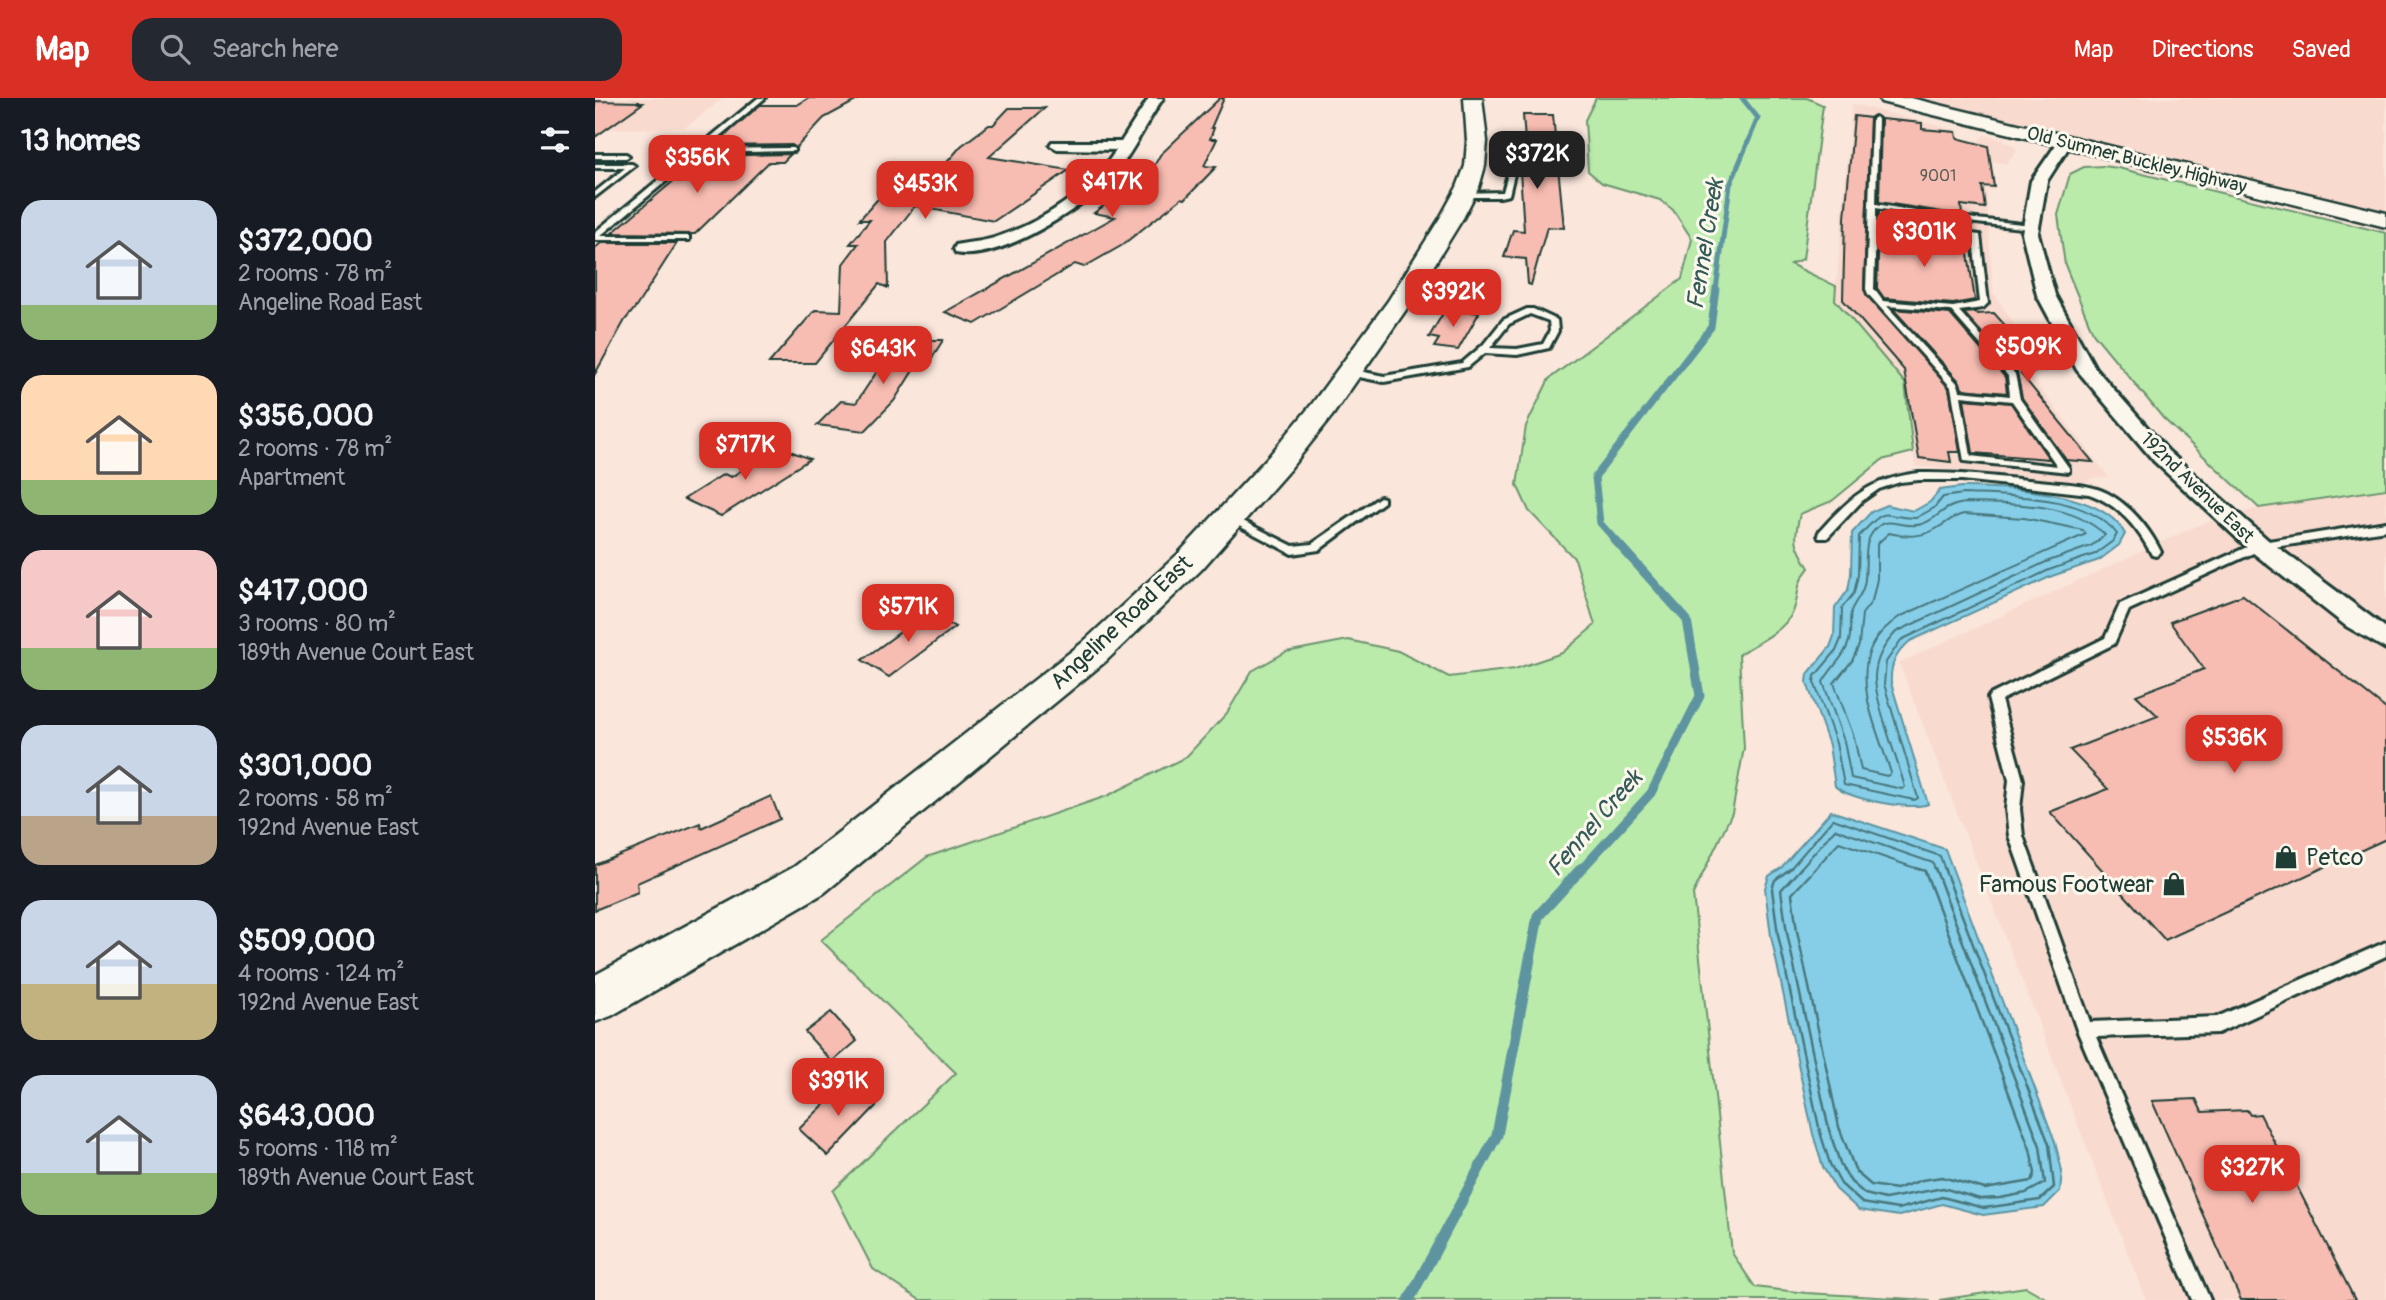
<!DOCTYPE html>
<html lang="en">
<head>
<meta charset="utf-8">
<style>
  body { margin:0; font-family:Pangolin,sans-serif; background:#242831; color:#f1f3f6; height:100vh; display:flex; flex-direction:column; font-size:26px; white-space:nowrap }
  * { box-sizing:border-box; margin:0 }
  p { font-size:23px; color:#9ea1a6 }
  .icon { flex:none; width:38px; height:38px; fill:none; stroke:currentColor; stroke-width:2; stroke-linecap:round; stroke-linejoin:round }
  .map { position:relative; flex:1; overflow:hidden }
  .panel { display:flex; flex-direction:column; background:#171b24; width:595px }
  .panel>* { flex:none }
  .price { position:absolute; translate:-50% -60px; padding:0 16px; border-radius:14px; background:#d93025; color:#fff; font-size:23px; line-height:46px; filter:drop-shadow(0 2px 4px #0008) }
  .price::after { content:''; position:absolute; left:50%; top:42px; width:21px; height:16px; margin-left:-10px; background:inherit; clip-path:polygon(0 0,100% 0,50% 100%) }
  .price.current { background:#222; color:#fff }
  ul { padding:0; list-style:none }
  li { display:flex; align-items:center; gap:21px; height:175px; padding:0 21px }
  li span { display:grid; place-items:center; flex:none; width:196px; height:140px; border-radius:21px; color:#555 }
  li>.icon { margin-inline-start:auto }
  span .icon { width:84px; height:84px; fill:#fffc; stroke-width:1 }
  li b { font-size:30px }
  h2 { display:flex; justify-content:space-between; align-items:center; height:84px; padding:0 21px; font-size:30px }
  header { display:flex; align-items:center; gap:42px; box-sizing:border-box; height:98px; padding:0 35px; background:#d93025; color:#fff }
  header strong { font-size:33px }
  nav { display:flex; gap:38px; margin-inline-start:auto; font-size:24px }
  .search { width:490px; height:63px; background:#242831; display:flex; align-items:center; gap:18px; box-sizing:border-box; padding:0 24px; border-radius:21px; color:#9ea1a6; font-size:26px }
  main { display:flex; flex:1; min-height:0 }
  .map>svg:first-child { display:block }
  .built { fill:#f9dacf }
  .green { fill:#baebab; stroke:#6c9470; stroke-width:2 }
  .water { fill:#86cee8; stroke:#5d94a0; stroke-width:2 }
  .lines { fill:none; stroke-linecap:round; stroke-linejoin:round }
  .shore-far1 { stroke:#48777c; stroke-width:2 }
  .shore { stroke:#48777c; stroke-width:2.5 }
  .stream-far3 { stroke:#5d94a0; stroke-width:5 }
  .stream-far2 { stroke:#5d94a0; stroke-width:7 }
  .stream-far1 { stroke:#5d94a0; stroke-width:9 }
  .stream { stroke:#5d94a0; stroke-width:11 }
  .building { fill:#f8bdb2; stroke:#1f3d34; stroke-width:2 }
  .lane-casing { stroke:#1f3d34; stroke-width:6 }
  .street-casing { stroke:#1f3d34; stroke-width:6 }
  .secondary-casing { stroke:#1f3d34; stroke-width:5 }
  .lane { fill:#fbf7ec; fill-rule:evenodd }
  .street { fill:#fbf7ec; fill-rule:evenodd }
  .secondary { fill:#fbf7ec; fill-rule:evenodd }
  .labels { text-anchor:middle; stroke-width:6; stroke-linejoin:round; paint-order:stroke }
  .far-number-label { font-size:16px; fill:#555d54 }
  .far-street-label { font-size:19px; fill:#1f3d34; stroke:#fbf7ec }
  .street-label { font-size:23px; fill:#1f3d34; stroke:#fbf7ec }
  .poi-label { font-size:23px; fill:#1f3d34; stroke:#fbf7ec; text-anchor:start }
  .water-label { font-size:24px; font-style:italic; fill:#345a58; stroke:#fbf7ec }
</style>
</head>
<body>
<header>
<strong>Map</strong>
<div class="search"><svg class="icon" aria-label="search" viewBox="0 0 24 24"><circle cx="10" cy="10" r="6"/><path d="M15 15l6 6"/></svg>Search here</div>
<nav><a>Map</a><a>Directions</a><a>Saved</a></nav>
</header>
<main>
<section class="panel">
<h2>13 homes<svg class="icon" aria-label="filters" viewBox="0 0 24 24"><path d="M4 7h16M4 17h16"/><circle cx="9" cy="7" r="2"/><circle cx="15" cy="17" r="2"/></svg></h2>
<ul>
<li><span style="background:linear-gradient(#c9d6e8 75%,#8fb573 0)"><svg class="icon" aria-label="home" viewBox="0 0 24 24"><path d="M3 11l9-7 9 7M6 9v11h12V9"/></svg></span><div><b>$372,000</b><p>2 rooms · 78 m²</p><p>Angeline Road East</p></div></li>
<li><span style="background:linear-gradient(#ffd9b3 75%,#8fb573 0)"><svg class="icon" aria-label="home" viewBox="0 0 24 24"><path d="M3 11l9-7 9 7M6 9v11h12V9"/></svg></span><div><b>$356,000</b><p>2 rooms · 78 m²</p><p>Apartment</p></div></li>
<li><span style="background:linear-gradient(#f6c9c9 70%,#8fb573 0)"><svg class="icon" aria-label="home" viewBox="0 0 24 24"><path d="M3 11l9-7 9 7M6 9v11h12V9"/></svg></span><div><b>$417,000</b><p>3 rooms · 80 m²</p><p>189th Avenue Court East</p></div></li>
<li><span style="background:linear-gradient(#c9d6e8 65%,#b9a48a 0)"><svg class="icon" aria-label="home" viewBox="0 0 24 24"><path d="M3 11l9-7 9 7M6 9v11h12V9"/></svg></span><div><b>$301,000</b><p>2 rooms · 58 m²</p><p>192nd Avenue East</p></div></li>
<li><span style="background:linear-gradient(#c9d6e8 60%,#c2b280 0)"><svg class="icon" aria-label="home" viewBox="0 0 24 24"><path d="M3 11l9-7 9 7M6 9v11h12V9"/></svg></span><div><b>$509,000</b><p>4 rooms · 124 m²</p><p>192nd Avenue East</p></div></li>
<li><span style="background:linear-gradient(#c9d6e8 70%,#8fb573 0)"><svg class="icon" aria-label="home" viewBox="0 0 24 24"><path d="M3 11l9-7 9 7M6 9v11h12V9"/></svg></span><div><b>$643,000</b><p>5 rooms · 118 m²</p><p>189th Avenue Court East</p></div></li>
</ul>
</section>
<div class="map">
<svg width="1791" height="1202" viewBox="0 0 1791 1202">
  <rect width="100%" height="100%" fill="#fae6db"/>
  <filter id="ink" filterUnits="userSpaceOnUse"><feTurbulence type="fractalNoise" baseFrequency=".0143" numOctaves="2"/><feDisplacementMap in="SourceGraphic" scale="14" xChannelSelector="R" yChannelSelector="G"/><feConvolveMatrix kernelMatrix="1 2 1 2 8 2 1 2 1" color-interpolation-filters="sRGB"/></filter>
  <g filter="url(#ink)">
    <!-- built -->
    <g class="built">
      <path d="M0 0H128L90 30 0 31Z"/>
      <path d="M1292 0H1791V122Z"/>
      <path d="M1257 6 1364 33 1366 61 1397 64 1400 92 1391 91 1398 194 1452 276 1436 279 1514 379 1493 381 1495 384 1458 383 1320 368 1310 285 1240 202Z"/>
      <path d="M1389 37 1408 41 1420 49 1422 52 1411 66 1371 57Z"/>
      <path d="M1791 391V1202H1551L1304 565 1606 426 1664 410Z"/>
    </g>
    <!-- green -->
    <g class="green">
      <path d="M1001 0H1212L1228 7 1208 161 1195 166 1241 188 1240 202 1310 285 1318 354 1287 362 1237 403 1205 416C1198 443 1200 447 1214 470 1198 489 1206 498 1197 516 1186 535 1162 545 1144 556L1149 650 1137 715 1098 796 1137 1155 1160 1189 1211 1195 1335 1202H325L278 1171 238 1093 361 975 226 842 332 759 512 698 591 659 632 615 657 573 691 554 753 542 803 553 854 579 920 571 967 555 1000 527 980 461 934 413 922 387 931 328 954 281 1087 181 1097 141 1078 112 1065 102 1007 85 993 73 990 22Z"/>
      <path d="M1508 68 1523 70 1791 135V391L1664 410 1568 320 1498 235 1470 167 1463 117 1475 76 1489 69Z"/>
      <path d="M1431 1189 1454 1202H1344Z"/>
    </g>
    <!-- water -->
    <g class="water">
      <path d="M1367 389C1411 390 1507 391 1530 436L1524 447 1504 462 1457 478 1315 543C1301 555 1295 566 1296 585L1333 706C1318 713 1251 701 1240 688L1234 647 1212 585 1213 576 1235 549 1239 538 1240 510 1253 492 1256 476 1257 435 1276 414 1291 407 1319 413 1335 404 1345 392Z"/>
      <path d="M1236 713 1350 751 1460 1044 1467 1073 1465 1093 1449 1109 1388 1117 1347 1106 1304 1118 1264 1112 1241 1091 1228 1069 1218 1036 1176 838 1170 790 1174 778 1186 770Z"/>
    </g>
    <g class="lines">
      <!-- shore-far1 -->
      <g class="shore-far1">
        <path d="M1368 396C1414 398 1492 396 1522 436L1518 443 1500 456 1454 472 1306 542 1291 564 1289 586 1323 700 1319 702 1249 687 1241 645 1219 584 1220 578 1241 553 1246 541 1247 510 1259 495 1263 477 1264 438C1295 405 1284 420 1321 420L1339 410 1348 399Z"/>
        <path d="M1369 405C1414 406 1476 403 1510 437L1496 448 1451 464 1301 534C1289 547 1281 560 1280 578 1279 600 1303 664 1310 689L1307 691 1256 680 1249 643 1228 584C1236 569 1250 559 1254 543 1257 533 1253 520 1257 511 1260 503 1267 497 1269 487 1274 466 1264 442 1285 427 1294 420 1313 431 1327 426 1346 419 1345 409 1369 405Z"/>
        <path d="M1369 416 1429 420 1488 432 1491 436 1304 519C1292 528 1281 537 1275 552 1260 590 1285 639 1296 675L1292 678 1266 672 1259 639 1239 585 1257 563 1264 547 1267 516 1277 503 1282 481V446L1294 435C1312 439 1328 440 1344 429 1353 424 1358 418 1369 416Z"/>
        <path d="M1194 772 1238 721 1345 758 1350 772"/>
        <path d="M1204 772 1240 731 1338 765 1340 772"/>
        <path d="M1219 772 1244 744 1326 772"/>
      </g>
      <!-- shore -->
      <g class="shore">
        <path d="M1196 770 1180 782 1177 791 1183 837 1225 1034 1235 1066 1246 1086 1267 1105 1303 1111 1347 1099 1389 1110 1445 1102 1459 1089 1454 1046 1349 770"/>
        <path d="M1206 770 1186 792 1192 835 1234 1032 1246 1068 1256 1084 1270 1096 1290 1101 1348 1090 1385 1101 1405 1100 1431 1095 1450 1085 1445 1048 1340 770"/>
        <path d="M1221 770 1197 796 1202 833 1244 1029 1261 1074 1276 1087 1301 1091 1327 1082 1347 1079 1390 1091 1437 1083 1440 1075 1435 1051 1330 773 1320 770"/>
      </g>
      <!-- stream-far3 -->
      <path class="stream-far3" d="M1121 192 1135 87 1163 20 1147 0"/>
      <!-- stream-far2 -->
      <path class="stream-far2" d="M1021 443 1005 425 1000 379 1116 229 1121 190"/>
      <!-- stream-far1 -->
      <path class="stream-far1" d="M986 772 1056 695 1105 598 1092 522 1019 441"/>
      <!-- stream -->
      <path class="stream" d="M814 1202 902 1037 943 818 987 770"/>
    </g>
    <!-- building -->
    <g class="building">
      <path d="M214 0H266L229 20 201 50 197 47 118 48 165 7H202Z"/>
      <path d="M625 0H629L616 30H619L615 41H622L609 68 621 69 590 101 587 100 526 148 489 169 480 166 380 226 350 214 520 119 499 115 530 92 552 70H558L565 57Z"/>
      <path d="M0 3 45 4 42 5H48L0 39Z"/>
      <path d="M414 10H450L394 59 474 72 399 123 320 108 292 144 293 190 284 186 220 265H174L220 212 246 213 248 166 263 146H255L275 122H264L298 84H301L309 75 342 76 366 48 394 27H398Z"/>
      <path d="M928 17H958L969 130 952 129 936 187 933 186 931 161 909 159 918 132 929 133 923 42H930Z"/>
      <path d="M1259 18 1275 20 1269 192 1354 290 1365 354H1354L1356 364 1324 360 1309 272 1248 202 1250 120Z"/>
      <path d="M1286 21 1327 25V31L1361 34 1362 40 1393 48 1399 89 1387 88 1390 110 1366 107 1367 117 1284 104Z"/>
      <path d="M196 56 188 64H174L100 136 17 135 108 58Z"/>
      <path d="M1284 113 1369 126 1370 132 1284 122Z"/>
      <path d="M1284 132 1371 143 1380 202 1358 206 1289 200 1282 190Z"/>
      <path d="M6 145H82L41 209 30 222 0 276V150Z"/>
      <path d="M860 211 884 215 863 252 839 249 844 241 834 239 850 212 859 214Z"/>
      <path d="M1298 211 1355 216 1410 279 1412 295 1367 291 1365 284Z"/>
      <path d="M1381 214 1382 216 1399 215 1424 243H1421L1434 258 1426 259 1440 274 1426 276 1498 364 1471 362 1427 300 1422 274 1369 215Z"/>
      <path d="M303 242H348L330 271H319L299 303 270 333 222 327 246 303 261 305Z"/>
      <path d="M1369 301 1416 305 1454 361 1378 355Z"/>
      <path d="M190 351 215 361 126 418 89 401 129 376 136 379 173 355 179 358Z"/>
      <path d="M1648 497 1791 611V741L1570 842 1455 714 1513 691 1475 652 1563 618 1541 597 1609 571 1575 524Z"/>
      <path d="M333 514 360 529 294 579 267 562Z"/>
      <path d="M176 698 185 721 42 785 43 794 0 812V767L105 725 106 730Z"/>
      <path d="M236 914 262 943 237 964 210 934Z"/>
      <path d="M253 983 282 1007 233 1058 204 1031Z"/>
      <path d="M1601 1001 1607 1014 1652 1012 1655 1017 1665 1016 1760 1202H1646L1557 1003Z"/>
    </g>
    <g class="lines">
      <!-- lane casing -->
      <g class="lane-casing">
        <g id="lane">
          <path d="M163 0H170L109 51 197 50 199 51V53L105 55 5 138H94V142H0V134Z"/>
          <path d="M1280 19 1283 21 1281 106 1336 116 1436 127 1440 129 1436 131 1336 120 1281 110V124L1385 137 1393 205 1388 210 1364 213 1420 276 1425 301 1474 370V374L1369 363 1356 289 1273 196 1271 191 1277 21ZM1281 129 1378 141 1385 204 1358 209 1288 203 1279 191ZM1292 208 1356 213 1413 278 1415 298 1365 293 1363 286ZM1366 298 1417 303 1462 368 1376 358Z"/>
          <path d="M0 56H31L34 58 31 60H0Z"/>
          <path d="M0 66H37L40 68 0 99V94L30 70H0Z"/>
          <path d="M917 70 920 72 914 97 905 99H867L863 97 867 95 908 94 914 72Z"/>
          <path d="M932 211H938L962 222 963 233 954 250 922 257 890 255 873 269 789 284 754 277 750 274 754 271 789 278 867 265 888 247 908 222ZM935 216 954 223 955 233 948 246 922 251 895 250 914 226Z"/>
          <path d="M1324 375C1368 374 1410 380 1454 384 1473 386 1494 386 1512 395 1536 408 1554 430 1566 454L1561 458 1557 457C1543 430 1523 406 1494 396L1367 382H1324L1305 384 1284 391 1267 403 1232 440H1224L1223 437 1224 434C1256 398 1275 381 1324 375Z"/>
          <path d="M785 399 789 400V404L724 452 697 456 629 420 630 418H638L698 448 717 446Z"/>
          <path d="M1791 424V432L1667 451 1534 512 1519 546 1406 602 1428 682 1425 711 1428 738 1495 924 1622 919 1791 844V858L1623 935 1501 939 1615 1202H1597L1482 932 1414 738 1411 711 1414 682 1393 600 1395 597 1510 540 1525 506 1661 445Z"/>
        </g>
      </g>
      <!-- street casing -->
      <g class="street-casing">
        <g id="street">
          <path d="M554 0H568C551 25 538 55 518 78 491 108 403 165 361 155L359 151 361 147C374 144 386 144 399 140 444 126 496 93 521 52L462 51 455 47 457 44H526Z"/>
          <path d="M1470 40 1477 44 1452 83 1443 135 1460 197 1500 270 1573 353 1673 442 1791 530V551L1751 528 1657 454 1559 363 1482 272 1442 197 1427 135 1436 83 1465 41Z"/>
        </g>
      </g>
      <!-- secondary casing -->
      <g class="secondary-casing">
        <g id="secondary">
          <path d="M869 0H887L892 43 890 68 884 89 868 120 817 203 737 318 695 371 606 472 511 563 229 795 16 918 0 924V877L199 769 487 545 583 456 674 358 717 306 793 203 845 120 862 89 870 68 872 43Z"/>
          <path d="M1284 0H1316L1791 115V129L1286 4Z"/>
        </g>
      </g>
      <!-- lane -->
      <use href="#lane" class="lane"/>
      <!-- street -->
      <use href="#street" class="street"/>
      <!-- secondary -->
      <use href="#secondary" class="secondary"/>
    </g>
  </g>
  <!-- icons -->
  <defs>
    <g id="shop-bare" transform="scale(1.89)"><path d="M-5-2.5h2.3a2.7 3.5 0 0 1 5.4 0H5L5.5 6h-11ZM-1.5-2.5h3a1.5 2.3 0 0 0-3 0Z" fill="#1f3d34" stroke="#fbf7ec" stroke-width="2.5" paint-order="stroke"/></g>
  </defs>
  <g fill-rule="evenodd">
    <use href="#shop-bare" x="1691" y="759"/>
    <use href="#shop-bare" x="1579" y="786"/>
  </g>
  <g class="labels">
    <!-- far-number labels -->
    <g class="far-number-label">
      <text x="1343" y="83">9001</text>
    </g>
    <!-- far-street labels -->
    <g class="far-street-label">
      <text transform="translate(1542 61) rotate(14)" y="7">Old Sumner Buckley Highway</text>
      <text transform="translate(1603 389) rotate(44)" y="7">192nd Avenue East</text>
    </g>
    <!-- street labels -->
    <g class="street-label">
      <text transform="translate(526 524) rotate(-43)" y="8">Angeline Road East</text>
    </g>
    <!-- poi labels -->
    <g class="poi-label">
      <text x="1711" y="767">Petco</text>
      <text x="1559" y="794" text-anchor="end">Famous Footwear</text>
    </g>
    <!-- water labels -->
    <g class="water-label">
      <text transform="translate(1110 146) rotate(-81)" y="8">Fennel Creek</text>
      <text transform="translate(999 725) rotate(-49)" y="8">Fennel Creek</text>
    </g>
  </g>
</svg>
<b class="price current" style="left:942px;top:93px">$372K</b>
<b class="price" style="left:102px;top:97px">$356K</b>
<b class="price" style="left:517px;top:121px">$417K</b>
<b class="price" style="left:330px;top:123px">$453K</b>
<b class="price" style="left:1329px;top:171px">$301K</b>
<b class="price" style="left:858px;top:231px">$392K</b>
<b class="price" style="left:1433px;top:286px">$509K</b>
<b class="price" style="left:288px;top:288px">$643K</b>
<b class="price" style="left:150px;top:384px">$717K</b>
<b class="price" style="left:313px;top:546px">$571K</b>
<b class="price" style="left:1639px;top:677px">$536K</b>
<b class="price" style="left:243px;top:1020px">$391K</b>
<b class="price" style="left:1657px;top:1107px">$327K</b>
</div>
</main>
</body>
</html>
